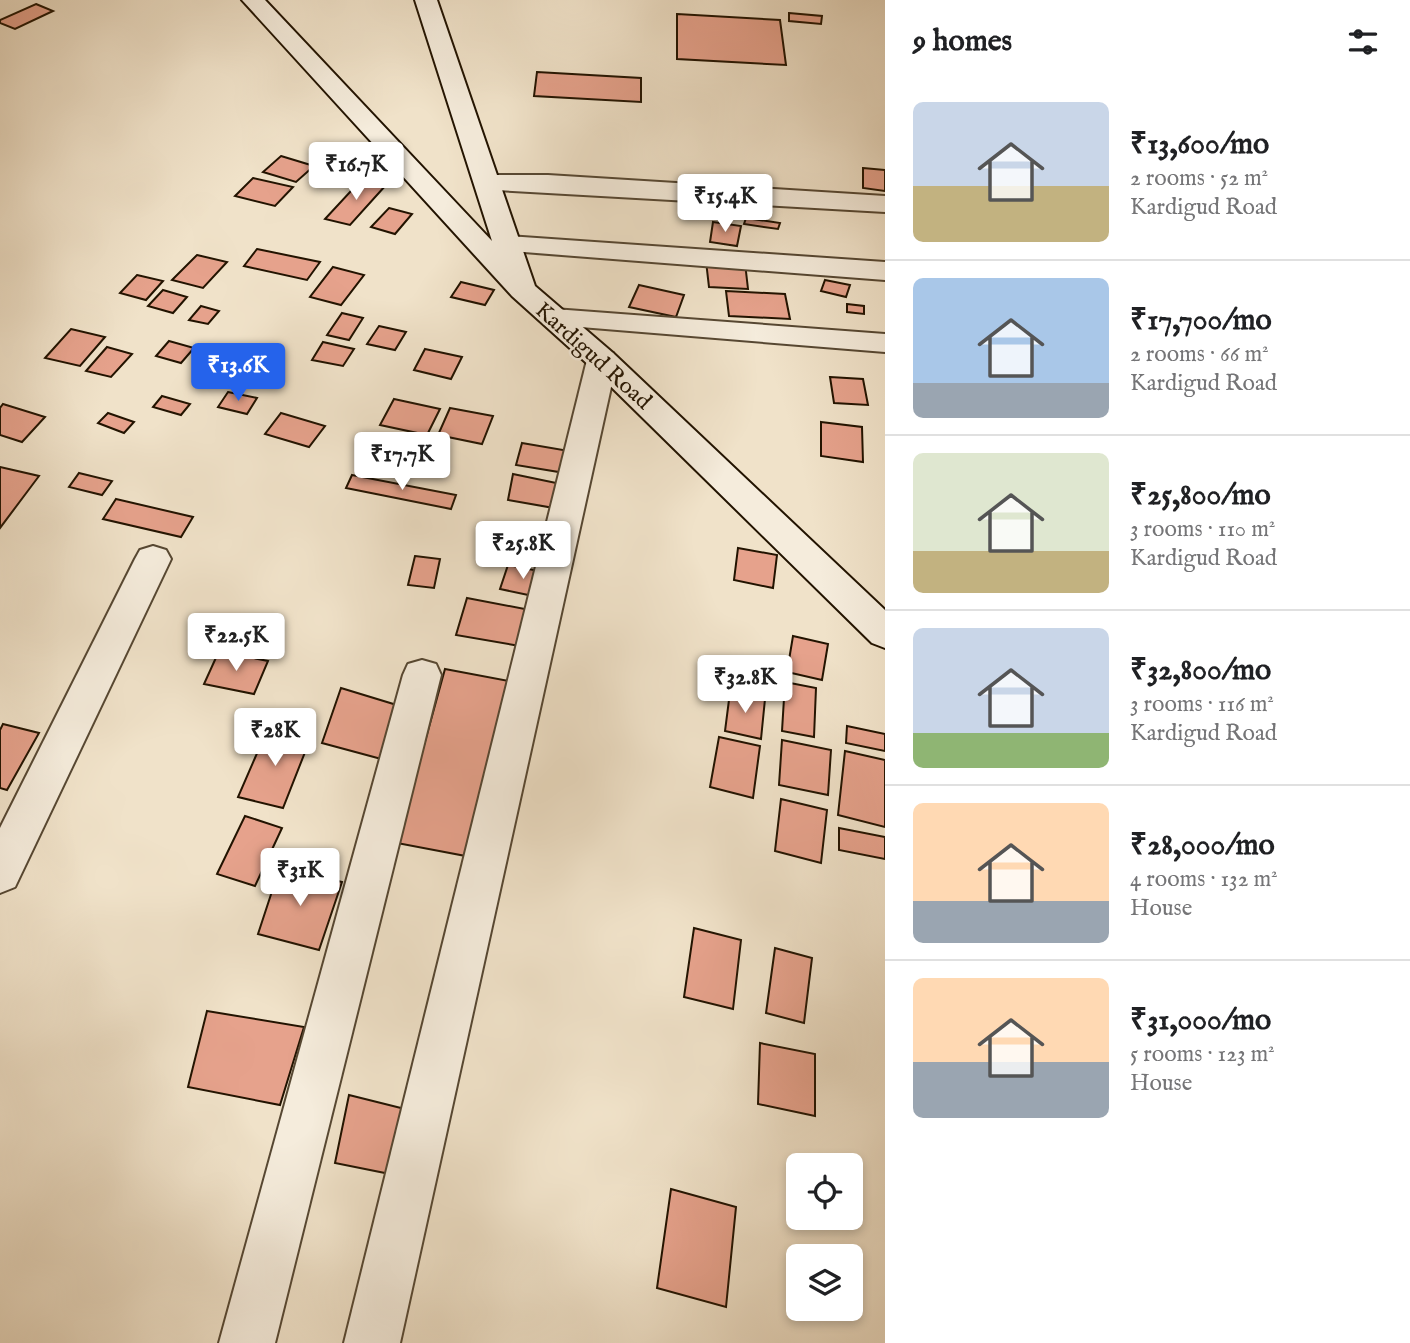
<!DOCTYPE html>
<html lang="en">
<head>
<meta charset="utf-8">
<style>
  body { margin:0; font-family:"IM FELL English",serif; background:#f6f6f6; color:#202124; height:100vh; display:flex; flex-direction:column; font-size:26px; white-space:nowrap }
  * { box-sizing:border-box; margin:0 }
  p { font-size:23px; color:#757577 }
  .icon { flex:none; width:38px; height:38px; fill:none; stroke:currentColor; stroke-width:2; stroke-linecap:round; stroke-linejoin:round }
  .map { position:relative; flex:1; overflow:hidden }
  .details { display:flex; flex-direction:column; background:#fff; width:525px }
  .details>* { flex:none }
  .controls { position:absolute; left:786px; top:1153px; display:grid; gap:14px }
  .controls a { display:grid; place-items:center; width:77px; height:77px; border-radius:10px; background:#fff; box-shadow:0 4px 10px #0003; font-size:35px }
  .price { position:absolute; translate:-50% -60px; padding:0 16px; border-radius:7px; background:#fff; color:#222; font-size:23px; line-height:46px; filter:drop-shadow(0 2px 4px #0008) }
  .price::after { content:''; position:absolute; left:50%; top:42px; width:21px; height:16px; margin-left:-10px; background:inherit; clip-path:polygon(0 0,100% 0,50% 100%) }
  .price.current { background:#2563eb; color:#fff }
  ul { padding:0; list-style:none }
  li { display:flex; align-items:center; gap:21px; height:175px; padding:0 28px }
  li+li { border-top:2px solid #e0e0e0 }
  li span { display:grid; place-items:center; flex:none; width:196px; height:140px; border-radius:10px; color:#555 }
  li>.icon { margin-inline-start:auto }
  span .icon { width:84px; height:84px; fill:#fffc; stroke-width:1 }
  li b { font-size:30px }
  h2 { display:flex; justify-content:space-between; align-items:center; height:84px; padding:0 28px; font-size:30px }
  main { display:flex; flex:1; min-height:0 }
  .map>svg:first-child { display:block }
  .building { fill:#e6a28c; stroke:#221300; stroke-width:2 }
  .lines { fill:none; stroke-linecap:round; stroke-linejoin:round }
  .street-casing { stroke:#564732; stroke-width:4 }
  .secondary-casing { stroke:#221300; stroke-width:4 }
  .street { fill:#f5ecdc; fill-rule:evenodd }
  .secondary { fill:#f5ecdc; fill-rule:evenodd }
  .labels { text-anchor:middle; stroke-width:5; stroke-linejoin:round; paint-order:stroke }
  .far-street-label { font-size:23px; fill:#221300; stroke:#f5ecdc }
</style>
</head>
<body>
<main>
<div class="map">
<svg width="885" height="1343" viewBox="0 0 885 1343">
  <rect width="100%" height="100%" fill="#f0e2c9"/>
  <filter id="stains"><feTurbulence type="fractalNoise" baseFrequency=".00286" numOctaves="4"/><feColorMatrix values="0 0 0 0 .2 0 0 0 0 .09 0 0 0 0 .02 0 0 0 .5 -.17"/></filter>
  <radialGradient id="worn" r=".72"><stop offset=".6" stop-color="#630" stop-opacity="0"/><stop offset="1" stop-color="#630" stop-opacity=".3"/></radialGradient>
  <!-- building -->
  <g class="building">
    <path d="M36 4 53 11 15 29 0 23V20Z"/>
    <path d="M789 13 822 16 821 24 789 21Z"/>
    <path d="M677 14 780 20 786 65 677 59Z"/>
    <path d="M537 72 641 78V102L534 96Z"/>
    <path d="M281 156 314 166 296 182 263 172Z"/>
    <path d="M863 168 885 170V191L863 188Z"/>
    <path d="M253 178 293 187 275 206 235 196Z"/>
    <path d="M362 179 386 185 350 225 325 219Z"/>
    <path d="M389 208 412 214 395 234 371 227Z"/>
    <path d="M746 218 780 223 778 229 744 224Z"/>
    <path d="M713 222 741 226 737 246 710 242Z"/>
    <path d="M257 249 320 262 307 280 244 266Z"/>
    <path d="M197 255 227 262 203 288 172 280Z"/>
    <path d="M706 261 745 263 748 289 709 287Z"/>
    <path d="M333 267 364 275 341 305 310 297Z"/>
    <path d="M137 275 163 281 146 300 120 293Z"/>
    <path d="M825 280 850 285 846 297 821 291Z"/>
    <path d="M461 282 494 290 485 305 451 297Z"/>
    <path d="M639 285 684 295 676 317 629 307Z"/>
    <path d="M163 290 187 297 173 313 148 306Z"/>
    <path d="M726 291 785 294 790 319 729 316Z"/>
    <path d="M847 304 864 306V314L847 312Z"/>
    <path d="M201 306 219 311 208 324 189 320Z"/>
    <path d="M342 313 363 318 349 340 327 335Z"/>
    <path d="M379 326 406 332 395 350 367 344Z"/>
    <path d="M71 329 105 337 80 366 45 358Z"/>
    <path d="M169 341 194 348 181 363 156 356Z"/>
    <path d="M323 342 354 349 343 366 312 360Z"/>
    <path d="M107 347 132 354 111 377 86 371Z"/>
    <path d="M425 349 462 357 451 379 414 370Z"/>
    <path d="M830 377 863 379 868 405 834 403Z"/>
    <path d="M228 392 257 398 247 414 218 407Z"/>
    <path d="M162 396 190 404 181 415 153 407Z"/>
    <path d="M394 399 440 409 427 435 380 425Z"/>
    <path d="M3 404 45 417 22 442 0 435V408Z"/>
    <path d="M450 408 493 416 482 444 438 435Z"/>
    <path d="M108 413 134 422 124 433 98 423Z"/>
    <path d="M281 413 325 426 309 447 265 434Z"/>
    <path d="M821 422 862 427 863 462 821 456Z"/>
    <path d="M522 443 569 451 565 473 516 465Z"/>
    <path d="M0 467 39 476 0 528Z"/>
    <path d="M79 473 112 481 102 495 69 487Z"/>
    <path d="M513 474 561 484 554 508 508 500Z"/>
    <path d="M352 475 456 495 451 509 346 488Z"/>
    <path d="M116 499 193 517 181 537 103 519Z"/>
    <path d="M738 548 777 555 773 588 734 580Z"/>
    <path d="M415 556 440 559 434 588 408 585Z"/>
    <path d="M508 565 544 572 538 597 500 589Z"/>
    <path d="M467 598 530 610 520 646 456 635Z"/>
    <path d="M793 636 828 644 822 680 787 672Z"/>
    <path d="M219 651 268 661 254 694 204 684Z"/>
    <path d="M445 669 514 682 471 857 397 843Z"/>
    <path d="M785 682 816 688 814 737 782 731Z"/>
    <path d="M341 688 400 706 385 760 322 743Z"/>
    <path d="M730 692 765 699 761 739 725 731Z"/>
    <path d="M3 724 39 733 7 790 0 788V730Z"/>
    <path d="M847 726 885 734V751L846 743Z"/>
    <path d="M268 728 311 737 283 808 238 797Z"/>
    <path d="M719 737 760 746 753 798 710 787Z"/>
    <path d="M782 740 831 750 828 795 779 785Z"/>
    <path d="M845 751 885 760V827L838 815Z"/>
    <path d="M781 799 827 810 821 863 775 851Z"/>
    <path d="M245 816 282 828 255 886 217 874Z"/>
    <path d="M839 828 885 837V859L839 850Z"/>
    <path d="M280 867 342 882 319 950 258 934Z"/>
    <path d="M694 928 741 940 733 1009 684 997Z"/>
    <path d="M775 948 812 958 804 1023 766 1013Z"/>
    <path d="M207 1011 304 1027 280 1105 188 1087Z"/>
    <path d="M760 1043 815 1054V1116L758 1104Z"/>
    <path d="M349 1095 409 1110 395 1175 335 1163Z"/>
    <path d="M671 1189 736 1207 726 1307 657 1288Z"/>
  </g>
  <g class="lines">
    <!-- street casing -->
    <g class="street-casing">
      <g id="street">
        <path d="M487 175H548L885 196V212L478 189 474 183 478 177Z"/>
        <path d="M507 236 885 262V280L497 250 493 244 497 238Z"/>
        <path d="M554 309 885 334V352L544 324 539 318 544 312Z"/>
        <path d="M602 350 613 353 617 360 400 1343H344L587 360 591 353Z"/>
        <path d="M153 546 166 550 171 559 15 887 0 893V828L135 559 140 550Z"/>
        <path d="M422 660 436 664 441 675 275 1343H219L403 675 408 664Z"/>
      </g>
    </g>
    <!-- secondary casing -->
    <g class="secondary-casing">
      <path id="secondary" d="M242 0H265L492 241 415 0H437L535 286 613 353 885 610V648L872 643 591 367 512 296Z"/>
    </g>
    <!-- street -->
    <use href="#street" class="street"/>
    <!-- secondary -->
    <use href="#secondary" class="secondary"/>
  </g>
  <g class="labels">
    <!-- far-street labels -->
    <g class="far-street-label">
      <text transform="translate(594 355) rotate(42)" y="8">Kardigud Road</text>
    </g>
  </g>
  <rect width="100%" height="100%" filter="url(#stains)"/>
  <rect width="100%" height="100%" fill="url(#worn)"/>
</svg>
<div class="controls">
<a><svg class="icon" aria-label="locate" viewBox="0 0 24 24"><circle cx="12" cy="12" r="6"/><path d="M12 2v4M12 18v4M2 12h4M18 12h4"/></svg></a>
<a><svg class="icon" aria-label="layers" viewBox="0 0 24 24"><path d="M12 4l9 5-9 5-9-5zM3 14l9 5 9-5"/></svg></a>
</div>
<b class="price" style="left:356px;top:202px">₹16.7K</b>
<b class="price" style="left:725px;top:234px">₹15.4K</b>
<b class="price current" style="left:238px;top:403px">₹13.6K</b>
<b class="price" style="left:402px;top:492px">₹17.7K</b>
<b class="price" style="left:523px;top:581px">₹25.8K</b>
<b class="price" style="left:236px;top:673px">₹22.5K</b>
<b class="price" style="left:745px;top:715px">₹32.8K</b>
<b class="price" style="left:275px;top:768px">₹28K</b>
<b class="price" style="left:300px;top:908px">₹31K</b>
</div>
<section class="details">
<h2>9 homes<svg class="icon" aria-label="filters" viewBox="0 0 24 24"><path d="M4 7h16M4 17h16"/><circle cx="9" cy="7" r="2"/><circle cx="15" cy="17" r="2"/></svg></h2>
<ul>
<li><span style="background:linear-gradient(#c9d6e8 60%,#c2b280 0)"><svg class="icon" aria-label="home" viewBox="0 0 24 24"><path d="M3 11l9-7 9 7M6 9v11h12V9"/></svg></span><div><b>₹13,600/mo</b><p>2 rooms · 52 m²</p><p>Kardigud Road</p></div></li>
<li><span style="background:linear-gradient(#a9c7e8 75%,#9aa5b1 0)"><svg class="icon" aria-label="home" viewBox="0 0 24 24"><path d="M3 11l9-7 9 7M6 9v11h12V9"/></svg></span><div><b>₹17,700/mo</b><p>2 rooms · 66 m²</p><p>Kardigud Road</p></div></li>
<li><span style="background:linear-gradient(#dfe7d0 70%,#c2b280 0)"><svg class="icon" aria-label="home" viewBox="0 0 24 24"><path d="M3 11l9-7 9 7M6 9v11h12V9"/></svg></span><div><b>₹25,800/mo</b><p>3 rooms · 110 m²</p><p>Kardigud Road</p></div></li>
<li><span style="background:linear-gradient(#c9d6e8 75%,#8fb573 0)"><svg class="icon" aria-label="home" viewBox="0 0 24 24"><path d="M3 11l9-7 9 7M6 9v11h12V9"/></svg></span><div><b>₹32,800/mo</b><p>3 rooms · 116 m²</p><p>Kardigud Road</p></div></li>
<li><span style="background:linear-gradient(#ffd9b3 70%,#9aa5b1 0)"><svg class="icon" aria-label="home" viewBox="0 0 24 24"><path d="M3 11l9-7 9 7M6 9v11h12V9"/></svg></span><div><b>₹28,000/mo</b><p>4 rooms · 132 m²</p><p>House</p></div></li>
<li><span style="background:linear-gradient(#ffd9b3 60%,#9aa5b1 0)"><svg class="icon" aria-label="home" viewBox="0 0 24 24"><path d="M3 11l9-7 9 7M6 9v11h12V9"/></svg></span><div><b>₹31,000/mo</b><p>5 rooms · 123 m²</p><p>House</p></div></li>
</ul>
</section>
</main>
</body>
</html>
